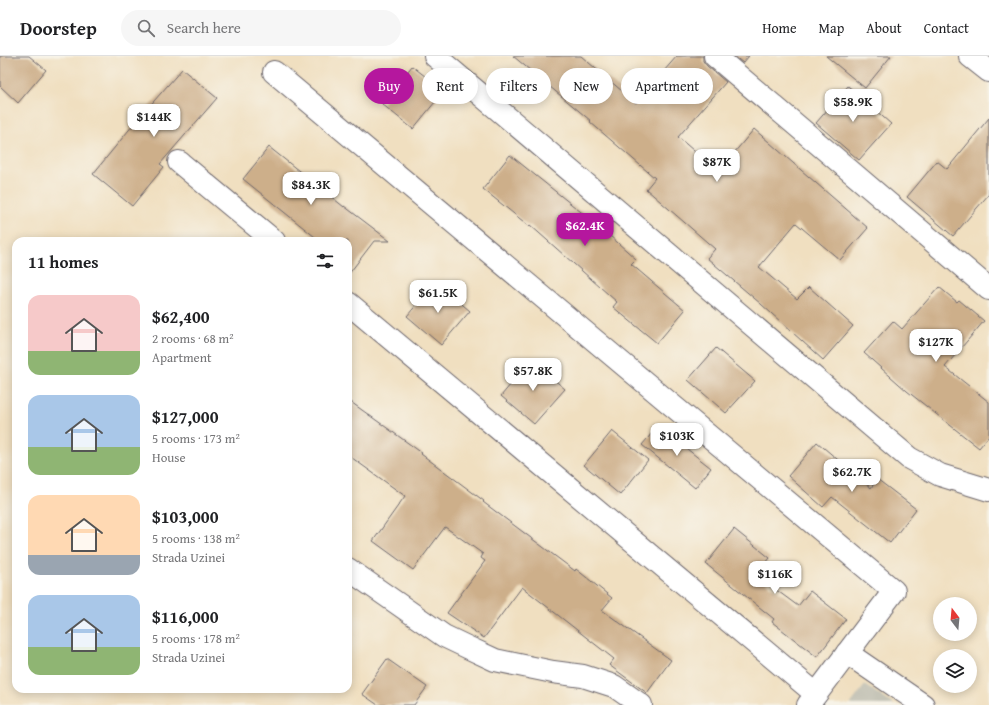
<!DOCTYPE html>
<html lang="en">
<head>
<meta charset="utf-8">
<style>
  body { margin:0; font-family:"Gentium Book Plus",serif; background:#f6f6f6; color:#202124; height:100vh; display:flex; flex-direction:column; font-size:15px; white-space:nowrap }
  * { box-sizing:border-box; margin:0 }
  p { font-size:13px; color:#757577 }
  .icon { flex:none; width:22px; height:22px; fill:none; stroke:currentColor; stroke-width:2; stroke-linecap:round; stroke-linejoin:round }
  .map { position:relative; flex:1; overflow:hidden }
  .side { position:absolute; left:12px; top:181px; width:340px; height:456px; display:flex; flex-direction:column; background:#fff; border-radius:12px; box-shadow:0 2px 10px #0003 }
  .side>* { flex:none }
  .top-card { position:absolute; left:364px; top:12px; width:380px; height:36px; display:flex; gap:8px }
  .needle { width:26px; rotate:344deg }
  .buttons { position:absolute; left:933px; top:541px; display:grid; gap:8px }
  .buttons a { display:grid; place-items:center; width:44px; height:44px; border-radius:50%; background:#fff; box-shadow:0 2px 10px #0003; font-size:20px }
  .price { position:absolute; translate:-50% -34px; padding:0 9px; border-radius:8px; background:#fff; color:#222; font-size:13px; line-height:26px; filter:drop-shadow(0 1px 2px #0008) }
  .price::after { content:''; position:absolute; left:50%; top:24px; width:12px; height:9px; margin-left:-6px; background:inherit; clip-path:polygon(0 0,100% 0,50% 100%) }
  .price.selected { background:#b5179e; color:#fff }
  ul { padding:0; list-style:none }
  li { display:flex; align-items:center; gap:12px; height:100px; padding:0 16px }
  li span { display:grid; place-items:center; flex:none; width:112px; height:80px; border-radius:12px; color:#555 }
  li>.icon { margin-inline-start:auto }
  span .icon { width:48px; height:48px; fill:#fffc; stroke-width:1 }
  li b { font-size:17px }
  h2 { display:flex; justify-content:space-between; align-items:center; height:48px; padding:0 16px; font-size:17px }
  .chip { padding:0 14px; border-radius:18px; background:#fff; box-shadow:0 2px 10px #0003; font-size:14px; line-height:36px }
  .chip.selected { background:#b5179e; color:#fff }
  header { display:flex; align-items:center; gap:24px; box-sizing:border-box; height:56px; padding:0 20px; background:#fff; border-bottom:1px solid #e0e0e0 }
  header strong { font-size:19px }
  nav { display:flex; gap:22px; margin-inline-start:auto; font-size:14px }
  .search { width:280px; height:36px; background:#f6f6f6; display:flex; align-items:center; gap:10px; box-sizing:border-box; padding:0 14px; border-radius:22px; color:#757577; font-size:15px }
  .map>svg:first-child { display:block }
  .industrial { fill:#c6c5b8 }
  .building { fill:#cdaf8a }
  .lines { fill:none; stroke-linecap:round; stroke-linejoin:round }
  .minor-casing { stroke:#6a646a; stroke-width:24 }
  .minor { stroke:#fff; stroke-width:22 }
</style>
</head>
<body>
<header>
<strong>Doorstep</strong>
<div class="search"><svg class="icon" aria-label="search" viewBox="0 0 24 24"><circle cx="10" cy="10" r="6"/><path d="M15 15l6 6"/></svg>Search here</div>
<nav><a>Home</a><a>Map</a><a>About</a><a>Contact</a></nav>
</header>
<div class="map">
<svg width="989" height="649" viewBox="0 0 989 649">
  <rect width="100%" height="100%" fill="#f7f3e8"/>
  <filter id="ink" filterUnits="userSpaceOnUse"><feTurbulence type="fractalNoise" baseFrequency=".025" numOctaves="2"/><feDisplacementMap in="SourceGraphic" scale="8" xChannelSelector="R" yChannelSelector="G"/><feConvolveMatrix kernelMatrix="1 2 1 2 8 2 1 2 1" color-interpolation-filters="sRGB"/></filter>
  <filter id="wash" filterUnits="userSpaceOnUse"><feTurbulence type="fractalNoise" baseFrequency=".012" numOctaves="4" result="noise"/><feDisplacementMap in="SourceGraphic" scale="16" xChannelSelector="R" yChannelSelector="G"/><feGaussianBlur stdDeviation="0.9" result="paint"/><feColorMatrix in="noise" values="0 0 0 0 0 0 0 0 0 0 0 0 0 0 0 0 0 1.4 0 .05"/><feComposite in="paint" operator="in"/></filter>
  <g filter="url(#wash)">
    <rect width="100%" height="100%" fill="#f0dfc0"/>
    <!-- industrial -->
    <path class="industrial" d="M865 629 894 649H850Z"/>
    <g id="blocks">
      <!-- building -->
      <g class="building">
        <path d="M0 0H29L46 14 18 47 0 30Z"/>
        <path d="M513 0H581L636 47 677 0H703V5L707 10 726 26 678 81 718 116 754 73 801 114 868 172 840 204 796 167 759 211 797 243 809 231 853 270 823 304 761 248 707 202 715 193 646 133 655 122 590 66 591 65Z"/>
        <path d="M734 0H749L743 7Z"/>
        <path d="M826 0H891L865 32Z"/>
        <path d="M412 10 444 35 413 73 382 48Z"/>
        <path d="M182 13 217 42 160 108 164 111 132 150 93 118 133 69Z"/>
        <path d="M848 30 891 68 859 104 816 67Z"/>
        <path d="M989 62V138L953 180 907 141 937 105 947 113Z"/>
        <path d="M269 91 344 151V150L390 185H374L348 219V185H320L243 123Z"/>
        <path d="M510 99 591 164V163L636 203 631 208 685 254 657 287 613 251 617 246 530 169 529 170 483 133Z"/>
        <path d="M436 226 470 255 441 289 407 260Z"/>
        <path d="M939 231 957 246 959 244 984 265 945 311 989 346V380L979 392 907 335 864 297 893 265 902 273Z"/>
        <path d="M716 292 755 325 726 357 688 324Z"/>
        <path d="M531 304 565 333 534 368 501 340Z"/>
        <path d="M348 344 422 397 421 398 484 445 483 446 575 515 576 513 612 542 602 554 671 604 647 637 609 609 614 603 522 531 484 582 447 557 485 505 481 502 483 498 445 471 413 514 373 485 405 440 348 399Z"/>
        <path d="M658 370 711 412 695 432 642 389Z"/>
        <path d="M612 375 648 404 620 439 584 409Z"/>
        <path d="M817 386 871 432 877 423 916 453 890 487 832 441 823 451 788 420Z"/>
        <path d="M734 473 770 502 756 519 798 550 810 535 846 563 817 601 772 566 774 563 706 508Z"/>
        <path d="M387 603 427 631 414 649H378L362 638Z"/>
      </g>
    </g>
  </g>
  <g filter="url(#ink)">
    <use href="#blocks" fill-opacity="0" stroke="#6a646a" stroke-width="1"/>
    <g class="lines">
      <!-- minor casing -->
      <g class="minor-casing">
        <g id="minor">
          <path d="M435 0 909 402 940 419 989 434"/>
          <path d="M715 0 989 233"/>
          <path d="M970 0 989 15"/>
          <path d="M274 16 894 535 808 649"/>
          <path d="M179 106 274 185"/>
          <path d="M348 247 816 638"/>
          <path d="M348 513 444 580 467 591 495 604 553 616 583 620 614 630 641 649"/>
          <path d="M847 597 923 649"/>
        </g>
      </g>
      <!-- minor -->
      <use href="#minor" class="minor"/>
    </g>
  </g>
</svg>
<div class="buttons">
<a><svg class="needle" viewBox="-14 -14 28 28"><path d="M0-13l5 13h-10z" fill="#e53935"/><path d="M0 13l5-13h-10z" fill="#757577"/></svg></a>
<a><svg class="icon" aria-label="layers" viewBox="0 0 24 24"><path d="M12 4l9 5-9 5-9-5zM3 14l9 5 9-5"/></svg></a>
</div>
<b class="price" style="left:853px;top:67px">$58.9K</b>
<b class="price" style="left:154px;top:82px">$144K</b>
<b class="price" style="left:717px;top:127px">$87K</b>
<b class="price" style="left:311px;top:150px">$84.3K</b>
<b class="price selected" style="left:585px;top:191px">$62.4K</b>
<b class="price" style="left:438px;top:258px">$61.5K</b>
<b class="price" style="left:936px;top:307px">$127K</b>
<b class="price" style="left:533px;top:336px">$57.8K</b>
<b class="price" style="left:677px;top:401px">$103K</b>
<b class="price" style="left:852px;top:437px">$62.7K</b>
<b class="price" style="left:775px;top:539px">$116K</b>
<div class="top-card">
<a class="chip selected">Buy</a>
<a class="chip">Rent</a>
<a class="chip">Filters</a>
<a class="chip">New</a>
<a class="chip">Apartment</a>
</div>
<section class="side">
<h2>11 homes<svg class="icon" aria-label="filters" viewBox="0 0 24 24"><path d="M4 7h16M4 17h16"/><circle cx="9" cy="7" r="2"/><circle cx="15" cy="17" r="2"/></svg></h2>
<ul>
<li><span style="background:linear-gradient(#f6c9c9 70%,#8fb573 0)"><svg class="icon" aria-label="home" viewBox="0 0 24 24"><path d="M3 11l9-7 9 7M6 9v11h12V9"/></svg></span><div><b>$62,400</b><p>2 rooms · 68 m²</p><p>Apartment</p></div></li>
<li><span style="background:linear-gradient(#a9c7e8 65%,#8fb573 0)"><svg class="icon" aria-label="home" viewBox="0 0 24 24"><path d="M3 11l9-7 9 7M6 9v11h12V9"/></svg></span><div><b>$127,000</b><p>5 rooms · 173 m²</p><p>House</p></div></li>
<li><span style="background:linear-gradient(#ffd9b3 75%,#9aa5b1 0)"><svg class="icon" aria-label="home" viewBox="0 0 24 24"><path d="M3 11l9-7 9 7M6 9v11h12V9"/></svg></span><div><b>$103,000</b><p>5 rooms · 138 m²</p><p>Strada Uzinei</p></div></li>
<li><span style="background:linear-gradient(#a9c7e8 65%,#8fb573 0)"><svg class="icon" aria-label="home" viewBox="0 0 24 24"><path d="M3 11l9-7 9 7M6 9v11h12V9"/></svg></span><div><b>$116,000</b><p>5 rooms · 178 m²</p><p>Strada Uzinei</p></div></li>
</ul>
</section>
</div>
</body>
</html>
